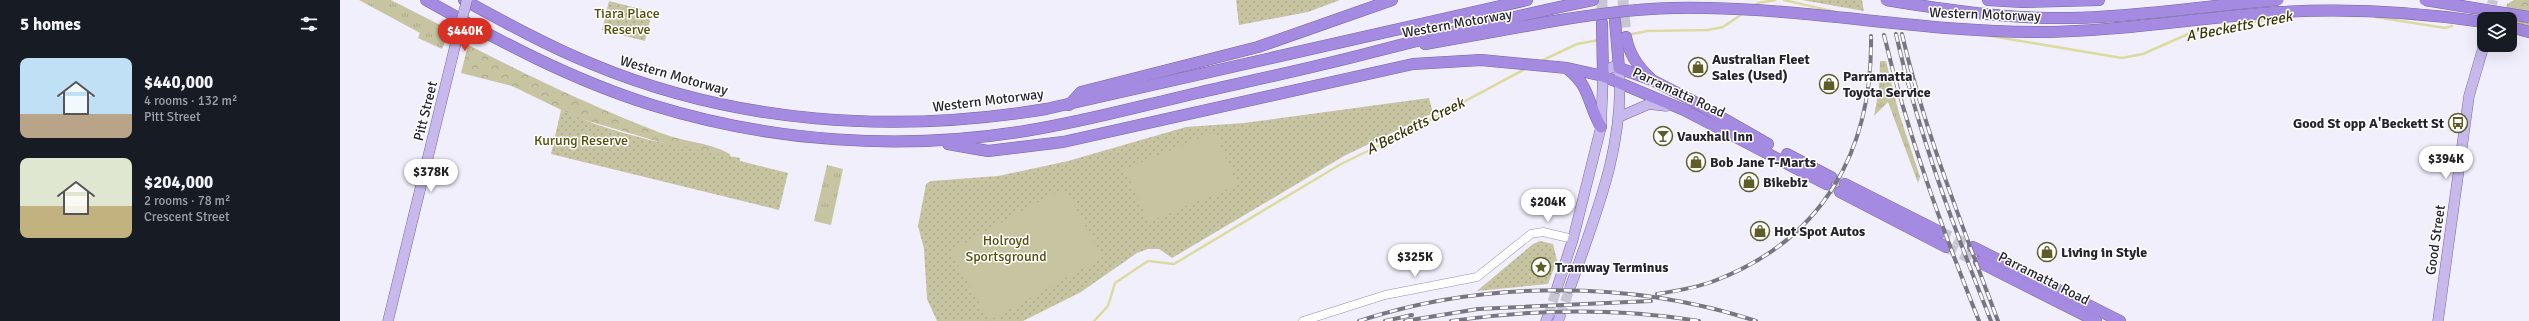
<!DOCTYPE html>
<html lang="en">
<head>
<meta charset="utf-8">
<style>
  body { margin:0; font-family:Signika,sans-serif; background:#20242c; color:#f1f3f6; height:100vh; display:flex; flex-direction:column; font-size:15px; white-space:nowrap }
  * { box-sizing:border-box; margin:0 }
  p { font-size:13px; color:#9ea1a6 }
  .icon { flex:none; width:22px; height:22px; fill:none; stroke:currentColor; stroke-width:2; stroke-linecap:round; stroke-linejoin:round }
  .map { position:relative; flex:1; overflow:hidden }
  .side { display:flex; flex-direction:column; background:#171b24; width:340px }
  .side>* { flex:none }
  .buttons { position:absolute; left:2137px; top:12px; display:grid; gap:8px }
  .buttons a { display:grid; place-items:center; width:40px; height:40px; border-radius:8px; background:#171b24; box-shadow:0 4px 16px #0002; font-size:20px }
  .price { position:absolute; translate:-50% -34px; padding:0 9px; border-radius:14px; background:#fff; color:#222; font-size:13px; line-height:26px; filter:drop-shadow(0 1px 2px #0008) }
  .price::after { content:''; position:absolute; left:50%; top:24px; width:12px; height:9px; margin-left:-6px; background:inherit; clip-path:polygon(0 0,100% 0,50% 100%) }
  .price.active { background:#d93025; color:#fff }
  ul { padding:0; list-style:none }
  li { display:flex; align-items:center; gap:12px; height:100px; padding:0 20px }
  li span { display:grid; place-items:center; flex:none; width:112px; height:80px; border-radius:8px; color:#555 }
  li>.icon { margin-inline-start:auto }
  span .icon { width:48px; height:48px; fill:#fffc; stroke-width:1 }
  li b { font-size:17px }
  h2 { display:flex; justify-content:space-between; align-items:center; height:48px; padding:0 20px; font-size:17px }
  main { display:flex; flex:1; min-height:0 }
  .map>svg:first-child { display:block }
  .grass { fill:url(#grass-tufts) }
  .forest { fill:url(#forest-crowns) }
  .park { fill:url(#park-dots) }
  .pitch { fill:#c6c4a1 }
  .lines { fill:none; stroke-linecap:round; stroke-linejoin:round }
  .stream { stroke:#dddaa0; stroke-width:2.5 }
  .major-tunnel { stroke:#c9c6d3; stroke-width:10; stroke-dasharray:10 5; stroke-linecap:butt }
  .highway-tunnel { stroke:#c9c6d3; stroke-width:11; stroke-dasharray:11 5.5; stroke-linecap:butt }
  .minor-casing { stroke:#968eac; stroke-width:9 }
  .major-casing { stroke:#7866a2; stroke-width:11 }
  .highway-casing { stroke:#7866a2; stroke-width:12 }
  .minor { stroke:#fff; stroke-width:8 }
  .major { stroke:#c8b9ec; stroke-width:10 }
  .highway { stroke:#a48ae0; stroke-width:11 }
  .rail-casing { stroke:#797682; stroke-width:4 }
  .rail { stroke:#fff; stroke-width:2.5; stroke-dasharray:8; stroke-linecap:butt }
  .major-bridge-casing { stroke:#7866a2; stroke-width:11; stroke-linecap:butt }
  .highway-bridge-casing { stroke:#7866a2; stroke-width:12; stroke-linecap:butt }
  .major-bridge { stroke:#c8b9ec; stroke-width:10 }
  .highway-bridge { stroke:#a48ae0; stroke-width:11 }
  .labels { text-anchor:middle; stroke-width:3; stroke-linejoin:round; paint-order:stroke }
  .park-label { font-size:14px; fill:#534e08; stroke:#fff }
  .street-label { font-size:14px; fill:#26232e; stroke:#fff }
  .poi-label { font-size:14px; font-weight:bold; fill:#26232e; stroke:#fff; text-anchor:start }
  .water-label { font-size:15px; font-style:italic; fill:#3b3709; stroke:#fff }
</style>
</head>
<body>
<main>
<section class="side">
<h2>5 homes<svg class="icon" aria-label="filters" viewBox="0 0 24 24"><path d="M4 7h16M4 17h16"/><circle cx="9" cy="7" r="2"/><circle cx="15" cy="17" r="2"/></svg></h2>
<ul>
<li><span style="background:linear-gradient(#bfe0f5 70%,#b9a48a 0)"><svg class="icon" aria-label="home" viewBox="0 0 24 24"><path d="M3 11l9-7 9 7M6 9v11h12V9"/></svg></span><div><b>$440,000</b><p>4 rooms · 132 m²</p><p>Pitt Street</p></div></li>
<li><span style="background:linear-gradient(#dfe7d0 60%,#c2b280 0)"><svg class="icon" aria-label="home" viewBox="0 0 24 24"><path d="M3 11l9-7 9 7M6 9v11h12V9"/></svg></span><div><b>$204,000</b><p>2 rooms · 78 m²</p><p>Crescent Street</p></div></li>
</ul>
</section>
<div class="map">
<svg width="2189" height="321" viewBox="0 0 2189 321">
  <defs>
    <pattern id="grass-tufts" width="24" height="20" patternUnits="userSpaceOnUse"><rect width="24" height="20" fill="#c6c4a1"/><path d="M3 7l-1-3M5 7V3M7 7l1-3M15 17l-1-3M17 17v-4M19 17l1-3" fill="none" stroke="#aaa88b"/></pattern>
    <pattern id="forest-crowns" width="20" height="18" patternUnits="userSpaceOnUse"><rect width="20" height="18" fill="#c6c4a1"/><path d="M2 6a3 3 0 1 1 6 0M12 15a3 3 0 1 1 6 0" fill="none" stroke="#aaa88b"/></pattern>
    <pattern id="park-dots" width="8" height="8" patternUnits="userSpaceOnUse"><rect width="8" height="8" fill="#c6c4a1"/><path d="M2 2h.1M6 6h.1" fill="none" stroke="#aaa88b" stroke-width="1.8" stroke-linecap="round"/></pattern>
  </defs>
  <rect width="100%" height="100%" fill="#f2effc"/>
  <!-- grass -->
  <g class="grass">
    <path d="M19 0H51L110 30 102 49 78 38 80 33Z"/>
    <path d="M1540 61H1546L1559 113 1580 177 1578 183 1548 102 1534 116 1539 89Z"/>
    <path d="M487 165 503 169 491 225 474 221Z"/>
  </g>
  <!-- forest -->
  <g class="forest">
    <path d="M2174 0H2189V38L2170 32V19H2164L2167 4Z"/>
    <path d="M128 45C191 77 255 108 321 133 344 142 369 142 390 154V157L333 146 238 118 172 86 121 73Z"/>
  </g>
  <!-- park -->
  <g class="park">
    <path d="M896 0H1000L968 12 899 25Z"/>
    <path d="M1461 0H1522L1524 11 1462 0Z"/>
    <path d="M269 1 312 12 305 41 262 30Z"/>
    <path d="M1089 98 1093 113 1004 156 832 258 819 249H808L797 253 741 292 683 321H597L587 299 584 249 578 226 586 184 591 181 658 176 728 161 846 127 904 123Z"/>
    <path d="M221 110C277 136 340 147 400 158V161L448 173 439 210 211 154Z"/>
    <path d="M1200 241 1213 244 1217 260 1208 284 1137 291 1193 244Z"/>
  </g>
  <!-- pitch -->
  <g class="pitch">
    <path d="M875 132 897 185 808 222 785 169Z"/>
    <path d="M724 188 763 257 649 321 610 251Z"/>
  </g>
  <g class="lines">
    <!-- stream -->
    <g class="stream">
      <path d="M1444 0 1496 12"/>
      <path d="M1413 6 1418 3 1435 0"/>
      <path d="M2036 17 2105 28 2112 26"/>
      <path d="M1288 35 1307 31 1368 30 1383 27 1402 14"/>
      <path d="M1651 36 1782 58 1803 54 1848 34 1942 17"/>
      <path d="M1201 61 1237 44 1259 40"/>
      <path d="M754 321 768 306 775 283 808 261 834 264 1001 164 1069 131 1187 68"/>
    </g>
    <!-- major-tunnel -->
    <g class="major-tunnel">
      <path d="M2149 19 2153 0"/>
      <path d="M1208 316 1217 288"/>
      <path d="M1220 316 1230 288"/>
    </g>
    <!-- highway-tunnel -->
    <g class="highway-tunnel">
      <path d="M1262 0V23"/>
      <path d="M1283 0 1286 37"/>
      <path d="M1491 177 1505 184"/>
      <path d="M1486 184 1500 192"/>
      <path d="M1600 232 1633 247"/>
      <path d="M1606 247 1639 262"/>
    </g>
    <!-- minor casing -->
    <g class="minor-casing">
      <path id="minor" d="M963 321 1045 295 1137 277 1191 234 1203 232 1233 239"/>
    </g>
    <!-- major casing -->
    <g class="major-casing">
      <g id="major">
        <path d="M1279 117 1309 104 1326 106"/>
        <path d="M1217 288 1233 239 1261 127 1263 76"/>
        <path d="M1230 288C1255 216 1285 146 1279 68L1272 67 1263 72"/>
        <path d="M48 321 117 38"/>
        <path d="M1206 321 1208 316"/>
        <path d="M1218 321 1220 316"/>
        <path d="M2098 321 2129 96 2144 45"/>
      </g>
    </g>
    <!-- highway casing -->
    <g class="highway-casing">
      <g id="highway">
        <path d="M86 0C159 41 232 80 312 105 431 142 561 151 685 131 743 122 800 106 857 93 914 80 972 68 1029 53 1103 34 1178 15 1253 0"/>
        <path d="M124 0C166 23 208 46 252 64 396 124 553 134 706 109L1187 0"/>
        <path d="M1648 0 1682 2 1759 0"/>
        <path d="M1275 21 1279 68 1312 80 1351 100 1428 144"/>
        <path d="M1262 23 1263 76"/>
        <path d="M2170 27 2189 32"/>
        <path d="M1286 37C1289 54 1297 66 1310 78"/>
        <path d="M1085 44 1208 22"/>
        <path d="M1229 70C1251 88 1247 103 1261 127"/>
        <path d="M729 105 741 92 918 47 1052 0"/>
        <path d="M608 144 648 151 723 142 1073 64 1141 60 1227 68 1263 76 1344 110 1486 184"/>
        <path d="M1447 154 1491 177"/>
        <path d="M1505 184 1600 232"/>
        <path d="M1500 192 1606 247"/>
        <path d="M1633 247 1780 321"/>
        <path d="M1639 262 1756 321"/>
      </g>
    </g>
    <!-- minor -->
    <use href="#minor" class="minor"/>
    <!-- major -->
    <use href="#major" class="major"/>
    <!-- highway -->
    <use href="#highway" class="highway"/>
    <!-- rail casing -->
    <g class="rail-casing">
      <g id="rail">
        <path d="M1556 34C1578 133 1614 228 1651 321"/>
        <path d="M1562 34C1585 133 1623 227 1658 321"/>
        <path d="M1544 35C1567 133 1602 228 1639 321"/>
        <path d="M1317 294C1336 291 1356 288 1374 281 1483 240 1533 150 1531 36"/>
        <path d="M1019 321C1144 280 1292 280 1416 321"/>
        <path d="M1045 321 1072 315"/>
        <path d="M1065 321 1138 309 1311 301"/>
        <path d="M1111 321C1193 309 1277 308 1359 321"/>
      </g>
    </g>
    <!-- rail -->
    <use href="#rail" class="rail"/>
    <!-- major-bridge casing -->
    <g class="major-bridge-casing">
      <path id="major-bridge" d="M117 38 127 0"/>
    </g>
    <!-- highway-bridge casing -->
    <g class="highway-bridge-casing">
      <g id="highway-bridge">
        <path d="M1546 0C1606 10 1669 19 1730 18 1800 17 1869 5 1938 0"/>
        <path d="M2085 0 2189 17"/>
        <path d="M1208 22C1261 13 1314 6 1367 8 1478 10 1586 32 1697 32 1779 32 1860 17 1942 12 2010 8 2076 12 2144 22"/>
      </g>
    </g>
    <!-- major-bridge -->
    <use href="#major-bridge" class="major-bridge"/>
    <!-- highway-bridge -->
    <use href="#highway-bridge" class="highway-bridge"/>
  </g>
  <!-- icons -->
  <defs>
    <g id="shop-ring" transform="scale(1)"><circle r="9.5" fill="#fff" stroke="#5f5c28" stroke-width="1.5"/><path d="M-5-2.5h2.3a2.7 3.5 0 0 1 5.4 0H5L5.5 6h-11ZM-1.5-2.5h3a1.5 2.3 0 0 0-3 0Z" fill="#5f5c28"/></g>
    <g id="bus-ring" transform="scale(1)"><circle r="9.5" fill="#fff" stroke="#5f5c28" stroke-width="1.5"/><path d="M-5-6H5V4H4V6H2V4H-2V6H-4V4H-5ZM-3.5-4V0h7V-4ZM-3.5 1.2v1.5H-2V1.2ZM2 1.2v1.5H3.5V1.2Z" fill="#5f5c28"/></g>
    <g id="bar-ring" transform="scale(1)"><circle r="9.5" fill="#fff" stroke="#5f5c28" stroke-width="1.5"/><path d="M-6-5H6L.8 .8V4.5H3.5V6h-7V4.5H-.8V.8Z" fill="#5f5c28"/></g>
    <g id="sight-ring" transform="scale(1)"><circle r="9.5" fill="#fff" stroke="#5f5c28" stroke-width="1.5"/><path d="M0-6L1.8-2.2L6-1.7L2.9 1.2L3.7 5.4L0 3.3L-3.7 5.4L-2.9 1.2L-6-1.7L-1.8-2.2Z" fill="#5f5c28"/></g>
  </defs>
  <g fill-rule="evenodd">
    <use href="#shop-ring" x="1358" y="67"/>
    <use href="#shop-ring" x="1489" y="84"/>
    <use href="#bus-ring" x="2118" y="123"/>
    <use href="#bar-ring" x="1323" y="136"/>
    <use href="#shop-ring" x="1356" y="162"/>
    <use href="#shop-ring" x="1409" y="182"/>
    <use href="#shop-ring" x="1420" y="231"/>
    <use href="#shop-ring" x="1707" y="252"/>
    <use href="#sight-ring" x="1201" y="267"/>
  </g>
  <g class="labels">
    <!-- park labels -->
    <g class="park-label">
      <text x="287" y="18">Tiara Place<tspan x="287" dy="16">Reserve</tspan></text>
      <text x="241" y="145">Kurung Reserve</text>
      <text x="666" y="245">Holroyd<tspan x="666" dy="16">Sportsground</tspan></text>
    </g>
    <!-- street labels -->
    <g class="street-label">
      <text transform="translate(1645 14) rotate(2)" y="5">Western Motorway</text>
      <text transform="translate(1117 23) rotate(-10)" y="5">Western Motorway</text>
      <text transform="translate(334 75) rotate(16)" y="5">Western Motorway</text>
      <text transform="translate(1339 92) rotate(25)" y="5">Parramatta Road</text>
      <text transform="translate(648 100) rotate(-7)" y="5">Western Motorway</text>
      <text transform="translate(85 111) rotate(-76)" y="5">Pitt Street</text>
      <text transform="translate(2095 240) rotate(-82)" y="5">Good Street</text>
      <text transform="translate(1704 278) rotate(27)" y="5">Parramatta Road</text>
    </g>
    <!-- poi labels -->
    <g class="poi-label">
      <text x="1372" y="64">Australian Fleet<tspan x="1372" dy="16">Sales (Used)</tspan></text>
      <text x="1503" y="81">Parramatta<tspan x="1503" dy="16">Toyota Service</tspan></text>
      <text x="2104" y="128" text-anchor="end">Good St opp A'Beckett St</text>
      <text x="1337" y="141">Vauxhall Inn</text>
      <text x="1370" y="167">Bob Jane T-Marts</text>
      <text x="1423" y="187">Bikebiz</text>
      <text x="1434" y="236">Hot Spot Autos</text>
      <text x="1721" y="257">Living in Style</text>
      <text x="1215" y="272">Tramway Terminus</text>
    </g>
    <!-- water labels -->
    <g class="water-label">
      <text transform="translate(1899 26) rotate(-11)" y="5">A'Becketts Creek</text>
      <text transform="translate(1075 126) rotate(-27)" y="5">A'Becketts Creek</text>
    </g>
  </g>
</svg>
<div class="buttons">
<a><svg class="icon" aria-label="layers" viewBox="0 0 24 24"><path d="M12 4l9 5-9 5-9-5zM3 14l9 5 9-5"/></svg></a>
</div>
<b class="price active" style="left:125px;top:52px">$440K</b>
<b class="price" style="left:2106px;top:180px">$394K</b>
<b class="price" style="left:91px;top:193px">$378K</b>
<b class="price" style="left:1208px;top:223px">$204K</b>
<b class="price" style="left:1075px;top:278px">$325K</b>
</div>
</main>
</body>
</html>
